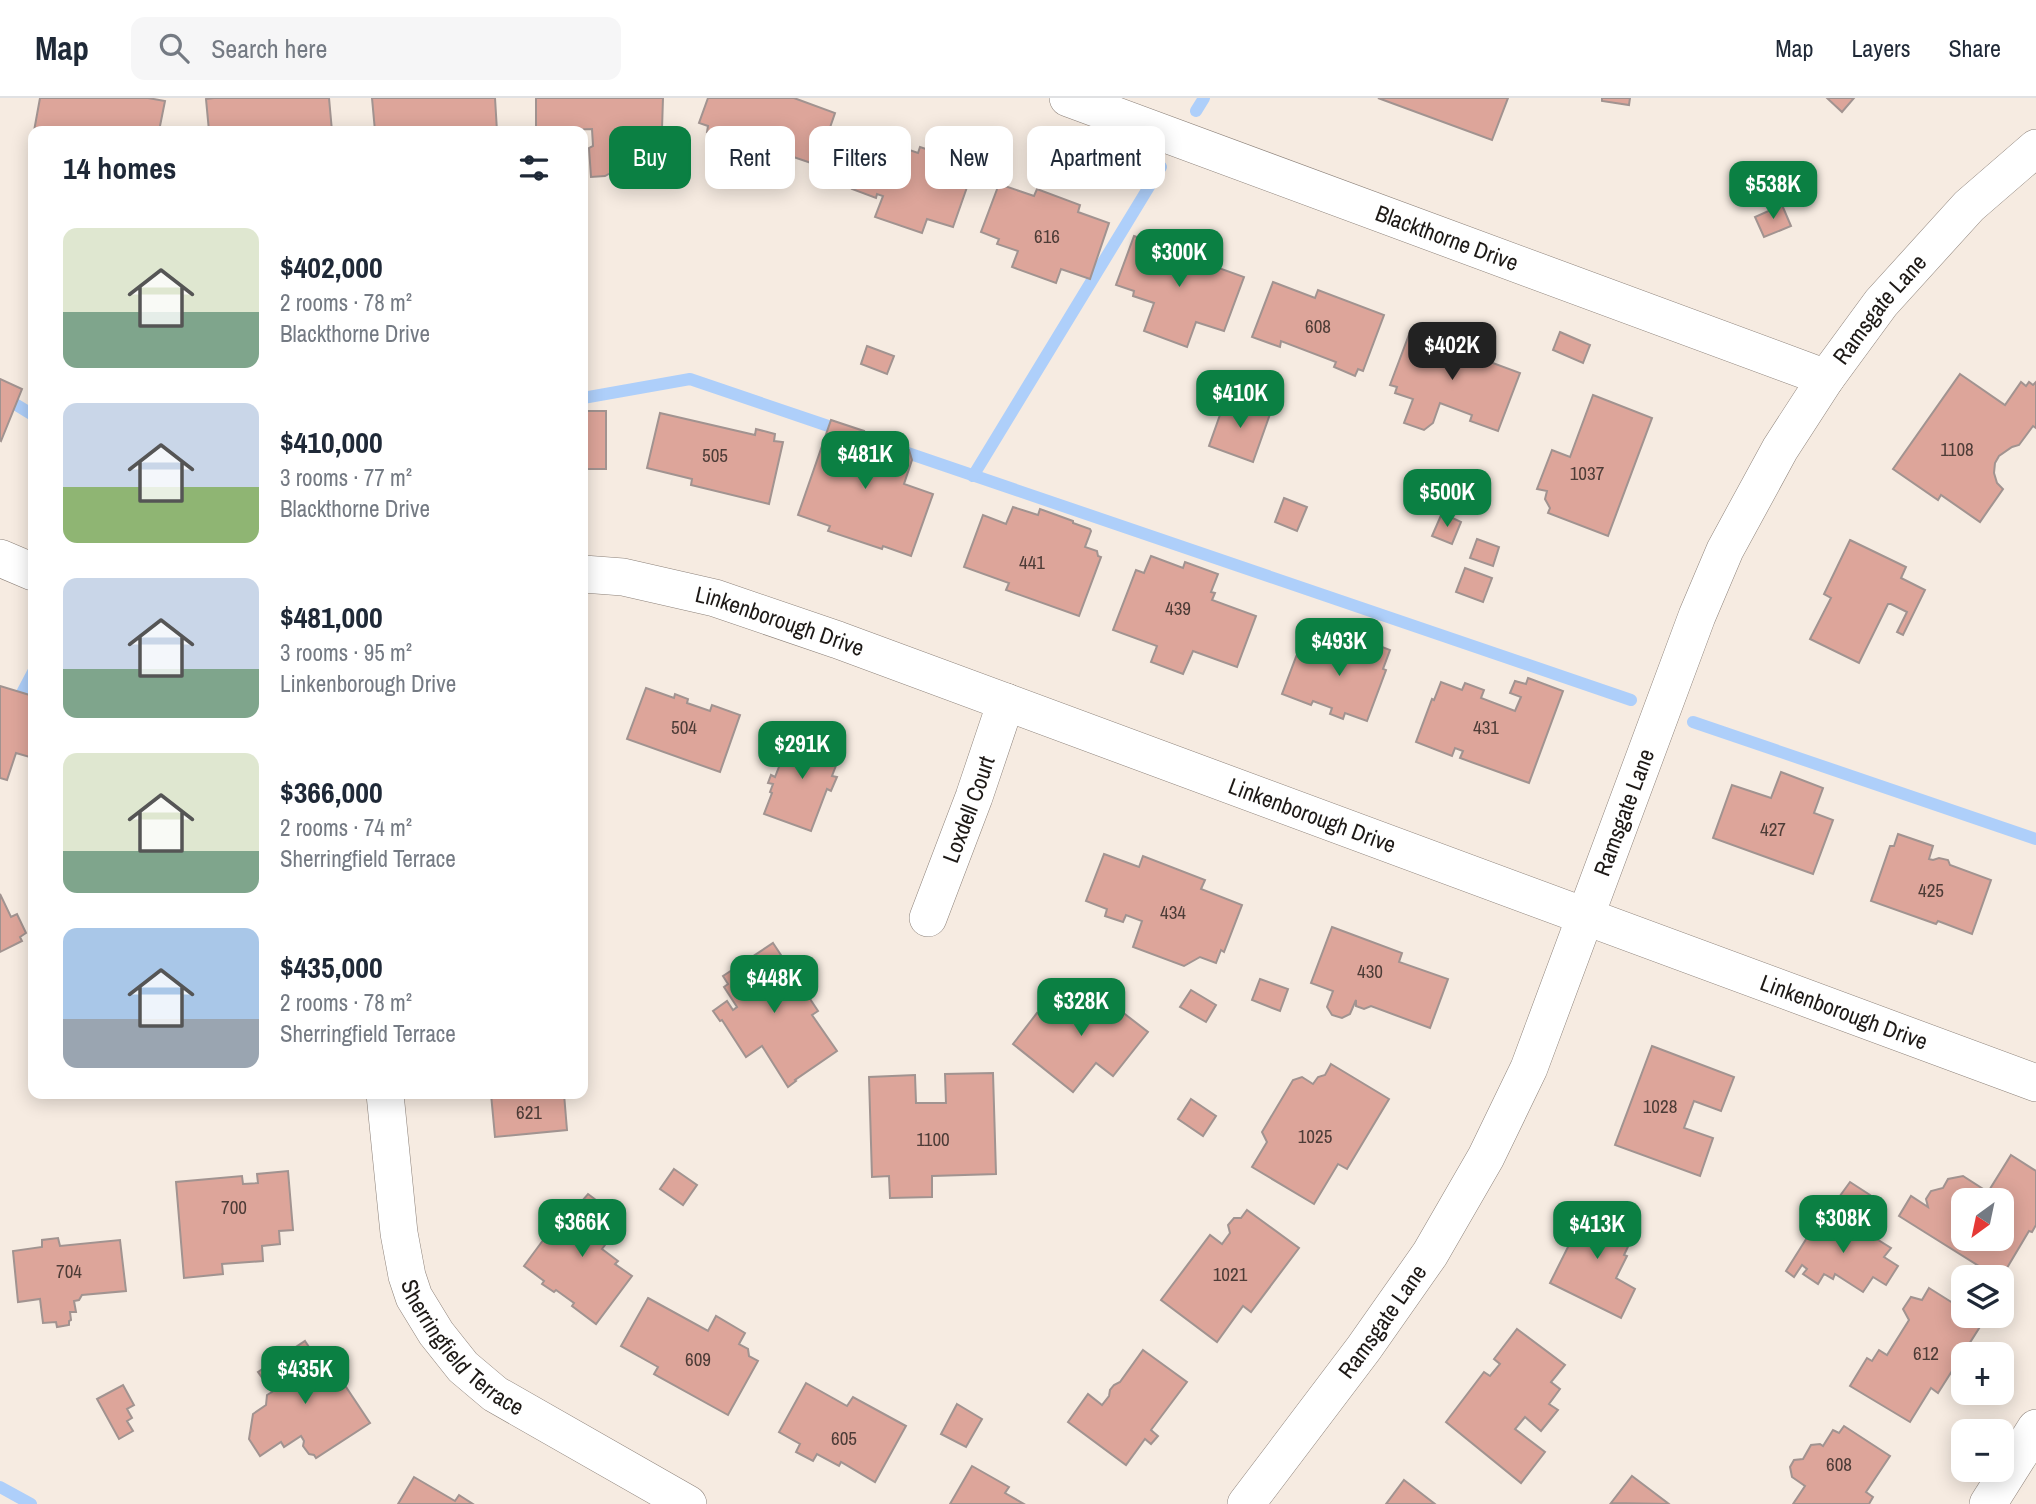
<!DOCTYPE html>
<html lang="en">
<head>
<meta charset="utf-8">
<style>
  body { margin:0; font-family:"Archivo Narrow",sans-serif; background:#f6f6f7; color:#1f2937; height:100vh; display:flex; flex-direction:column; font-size:26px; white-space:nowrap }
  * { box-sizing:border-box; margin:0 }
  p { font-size:23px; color:#747a83 }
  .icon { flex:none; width:38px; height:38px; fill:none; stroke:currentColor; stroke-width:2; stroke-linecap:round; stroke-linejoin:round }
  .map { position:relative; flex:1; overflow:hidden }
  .side { position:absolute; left:28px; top:28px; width:560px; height:973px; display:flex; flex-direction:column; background:#fff; border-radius:14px; box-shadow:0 4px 18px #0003 }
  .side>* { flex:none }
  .top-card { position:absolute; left:609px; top:28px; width:665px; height:63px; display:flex; gap:14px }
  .needle { width:46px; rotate:213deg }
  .buttons { position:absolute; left:1951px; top:1090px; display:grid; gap:14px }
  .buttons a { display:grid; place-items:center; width:63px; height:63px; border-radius:14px; background:#fff; box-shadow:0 4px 18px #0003; font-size:35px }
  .price { position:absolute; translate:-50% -60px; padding:0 16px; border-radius:14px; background:#0b8043; color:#fff; font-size:23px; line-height:46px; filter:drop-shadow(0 2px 4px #0008) }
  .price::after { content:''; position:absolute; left:50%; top:42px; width:21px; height:16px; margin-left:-10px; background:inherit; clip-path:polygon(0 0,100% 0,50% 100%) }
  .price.active { background:#222; color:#fff }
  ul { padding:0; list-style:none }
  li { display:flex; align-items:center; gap:21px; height:175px; padding:0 35px }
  li span { display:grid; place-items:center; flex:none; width:196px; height:140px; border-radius:14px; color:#555 }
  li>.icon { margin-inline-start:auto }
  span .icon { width:84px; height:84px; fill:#fffc; stroke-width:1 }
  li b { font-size:30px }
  h2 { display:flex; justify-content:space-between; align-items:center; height:84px; padding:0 35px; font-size:30px }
  .tag { padding:0 24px; border-radius:14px; background:#fff; box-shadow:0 4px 18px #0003; font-size:24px; line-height:63px }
  .tag.active { background:#0b8043; color:#fff }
  header { display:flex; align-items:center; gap:42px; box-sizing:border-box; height:98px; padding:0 35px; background:#fff; border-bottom:2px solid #e0e1e3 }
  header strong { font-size:33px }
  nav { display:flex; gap:38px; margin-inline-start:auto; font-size:24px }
  .search { width:490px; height:63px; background:#f6f6f7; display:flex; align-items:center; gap:18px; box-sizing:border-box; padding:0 24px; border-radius:14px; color:#747a83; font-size:26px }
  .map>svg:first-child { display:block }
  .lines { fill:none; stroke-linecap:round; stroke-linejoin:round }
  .stream { stroke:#aecffa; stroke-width:12 }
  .building { fill:#dda59a; stroke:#a19390; stroke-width:2; fill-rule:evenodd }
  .minor-casing { stroke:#8d827a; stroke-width:38 }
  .minor { stroke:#fff; stroke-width:37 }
  .labels { text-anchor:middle; stroke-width:5; stroke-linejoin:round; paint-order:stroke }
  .number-label { font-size:19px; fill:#4d3c37 }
  .street-label { font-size:23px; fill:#1d1916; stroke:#fef9f5 }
</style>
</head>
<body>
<header>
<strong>Map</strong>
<div class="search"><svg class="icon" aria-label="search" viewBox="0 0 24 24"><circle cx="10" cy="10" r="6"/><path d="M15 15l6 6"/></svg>Search here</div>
<nav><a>Map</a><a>Layers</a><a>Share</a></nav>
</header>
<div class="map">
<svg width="2036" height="1406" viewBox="0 0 2036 1406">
  <rect width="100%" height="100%" fill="#f6ebe1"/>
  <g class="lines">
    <!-- stream -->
    <g class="stream">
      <path d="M1196 13 1204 0"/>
      <path d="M0 297 33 317"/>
      <path d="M583 300 690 281 843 333"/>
      <path d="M896 351 1631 602"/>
      <path d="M973 378 1161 69"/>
      <path d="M1693 624 2036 741"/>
      <path d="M0 637 33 574"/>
      <path d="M0 1389 31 1406"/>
    </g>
  </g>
  <!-- building -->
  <g class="building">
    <path d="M40 0H148L165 3 159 33H34Z"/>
    <path d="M214 0H329L332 33H209L206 1Z"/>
    <path d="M372 0H495L497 33H375Z"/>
    <path d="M536 0H663L662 31H648L649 78 645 77 636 71 623 68 605 78 591 79 589 50 593 48 592 31 567 32V33L536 32Z"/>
    <path d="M708 0H794L835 15 817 67 749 44 741 67 719 59 725 41 707 34 708 28 699 25Z"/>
    <path d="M1378 0H1508L1492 42Z"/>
    <path d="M1602 0H1630L1629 7 1602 3Z"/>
    <path d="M1827 0H1854L1842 14Z"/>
    <path d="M863 36 918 55 920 49 935 54 933 62 972 75 953 129 927 121 922 135 875 119 883 98 877 96 876 100 852 91 854 86 847 83Z"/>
    <path d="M999 86 1034 98 1037 91 1080 107 1078 114 1109 125 1090 181 1061 171 1056 185 1012 169 1018 153 997 146 999 141 981 134Z"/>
    <path d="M1782 107 1791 128 1764 139 1755 119Z"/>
    <path d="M1134 138 1171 151 1173 144 1216 160 1213 168 1244 179 1224 233 1196 224 1187 249 1144 233 1154 205 1133 198 1134 193 1116 187Z"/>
    <path d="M1273 184 1315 200 1318 192 1384 217 1363 273 1358 271 1355 278 1334 269 1336 264 1281 243 1280 249 1252 239Z"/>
    <path d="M1410 234 1448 248 1450 241 1493 257 1490 264 1520 275 1498 333 1470 323 1472 317 1440 305 1433 325 1424 332 1404 325 1413 301 1395 295 1397 289 1390 287Z"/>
    <path d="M1560 234 1590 247 1583 265 1553 252Z"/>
    <path d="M867 248 894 258 887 276 861 266Z"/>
    <path d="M1960 276 2005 307 2021 284 2026 288 2029 284 2033 287 2036 284V330L2033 328 2019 347 2012 349 1999 358 1995 365 1994 375 1997 385 2003 391 1980 424 1941 397 1938 402 1893 371Z"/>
    <path d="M0 281 22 291 1 343 0 342Z"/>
    <path d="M1593 297 1652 320 1608 438 1548 415 1550 410 1545 401 1547 393 1537 391 1552 352 1570 359Z"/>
    <path d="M1226 300 1270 316 1253 364 1209 348Z"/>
    <path d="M583 307H585L586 313H606V371H583Z"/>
    <path d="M660 315 755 337 756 331 775 336 774 343 783 344 769 406 691 387 692 381 647 370Z"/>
    <path d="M831 322 864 333 863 336 909 352 912 362 904 386 933 396 911 458 883 448 882 451 828 433 830 428 798 417Z"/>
    <path d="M1284 400 1307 409 1297 433 1275 424Z"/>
    <path d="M1013 409 1038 417 1040 411 1073 423V425L1090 431 1091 433 1085 449 1097 453 1098 458 1101 459 1079 518 1006 492 1009 485 964 469 983 417 1006 426Z"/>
    <path d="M1442 415 1461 424 1452 446 1432 438Z"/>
    <path d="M1477 441 1499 449 1493 468 1470 460Z"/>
    <path d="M1850 442 1906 469 1901 480 1925 492 1903 537 1897 534 1907 514 1891 506H1888L1859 565 1810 541 1831 500 1824 496Z"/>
    <path d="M1151 458 1183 470 1185 464 1218 476 1211 494 1215 495 1212 502 1256 518 1237 569 1193 553 1183 576 1151 564 1157 548 1113 532 1136 472 1144 475Z"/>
    <path d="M1465 470 1492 480 1483 504 1456 494Z"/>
    <path d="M1359 540 1390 552 1383 571 1386 572 1367 623 1345 615 1343 621 1330 616 1332 610 1313 603 1311 607 1282 596 1302 543 1330 554V550L1351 558Z"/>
    <path d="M1528 580 1563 593 1529 685 1460 660 1463 653 1455 650 1452 658 1416 644 1432 601 1434 602 1441 584 1462 592 1465 585 1484 592 1481 600 1515 613 1521 599 1510 595 1515 583 1526 586Z"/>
    <path d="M0 588 33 598V660L16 655 7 682 0 680Z"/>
    <path d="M646 590 674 600 675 596 688 601 687 605 710 613 712 607 740 617 720 674 627 641Z"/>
    <path d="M793 633 842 652 832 678 837 679 831 693 827 691 811 733 764 716 772 695 770 694 773 686 768 685 771 677 775 679Z"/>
    <path d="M1781 674 1823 690 1814 715 1833 722 1813 776 1713 740 1732 687 1771 700Z"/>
    <path d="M1898 736 1933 748 1929 761 1933 762 1939 760 1948 762 1950 767 1991 782 1972 836 1938 823 1936 826 1871 803 1890 748H1894Z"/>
    <path d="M1104 756 1139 769 1143 758 1205 782 1201 791 1242 807 1224 854 1221 852 1216 865 1200 859 1184 868 1133 849 1142 823 1126 817 1123 824 1105 818 1107 811 1086 803Z"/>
    <path d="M0 796 11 819 17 816 26 835 20 839 22 843 0 854Z"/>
    <path d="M1332 829 1402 855 1399 864 1448 881 1430 930 1371 908 1364 911 1356 908V902L1350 916 1342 920 1332 917 1327 909 1333 893 1311 885Z"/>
    <path d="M773 845 818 913 812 917 837 953 795 982 796 983 788 989 762 948 746 959 722 922 720 923 713 913 727 903 733 912 737 909 724 889 728 886 723 878Z"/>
    <path d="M1260 881 1288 891 1280 913 1252 902Z"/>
    <path d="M1081 882 1148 934 1113 978 1096 965 1073 994 1013 946 1037 915 1049 924Z"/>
    <path d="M1191 892 1216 907 1206 924 1180 909Z"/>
    <path d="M1652 948 1734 979 1721 1013 1694 1003 1684 1030 1713 1040 1700 1078 1615 1047Z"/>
    <path d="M1331 966 1389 1001 1347 1071 1338 1066 1314 1106 1252 1069 1267 1044 1262 1034 1293 982 1302 979 1313 986 1318 979 1325 977Z"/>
    <path d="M993 975 996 1076 932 1078V1099L890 1100 889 1078 872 1079 869 979 915 977 916 1005H946L945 976Z"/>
    <path d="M491 996H564L567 1032 495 1039Z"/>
    <path d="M1191 1001 1216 1018 1203 1038 1178 1021Z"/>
    <path d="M2011 1057 2036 1073V1127L2032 1134 2029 1133 2001 1180H1998L1899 1118 1911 1098 1928 1109 1926 1101 1931 1093 1943 1090 1948 1081 1963 1078 1988 1094ZM1964 1102H2002V1141H1964Z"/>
    <path d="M674 1071 697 1087 683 1107 660 1091Z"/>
    <path d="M288 1073 293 1132 279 1133 280 1146 262 1148 263 1163 222 1166 223 1176 184 1180 176 1084 242 1078 243 1086 258 1085 257 1076Z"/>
    <path d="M1850 1084 1870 1097 1857 1115 1837 1102Z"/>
    <path d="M588 1096 612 1114 610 1116 622 1124 602 1151 618 1163 615 1166 632 1178 596 1226 572 1208 574 1205 556 1192 554 1194 542 1186 544 1183 524 1168 558 1122 561 1124 573 1108 576 1110Z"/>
    <path d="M1588 1105 1637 1130 1624 1157 1627 1158 1616 1180 1635 1191 1621 1220 1550 1185 1576 1133 1574 1132Z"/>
    <path d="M1247 1112 1299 1150 1251 1214 1243 1208 1217 1244 1161 1202 1210 1137 1222 1146 1230 1135 1228 1127 1234 1120H1241Z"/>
    <path d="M1827 1115 1860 1136 1862 1132 1891 1150 1884 1159 1898 1168 1886 1187 1873 1179 1863 1194 1835 1176 1833 1181 1824 1176 1818 1186 1803 1176 1807 1171 1802 1167 1794 1179 1786 1173 1820 1119 1823 1122Z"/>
    <path d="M58 1140 60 1148 120 1142 126 1193 82 1197 79 1202 74 1203 76 1214H70L71 1222 69 1223V1227L57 1229 56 1224 43 1225 40 1201 18 1204 13 1153 42 1149V1142Z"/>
    <path d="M1929 1190 1964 1212V1218H1973L1983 1224 1938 1295 1931 1290 1910 1324 1850 1288 1867 1260 1872 1263 1879 1252 1887 1257 1909 1222 1903 1211 1911 1199 1922 1202Z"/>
    <path d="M648 1200 708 1233 716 1218 745 1235 739 1246 748 1251 749 1258 758 1263 728 1317 654 1276 658 1269 621 1248Z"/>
    <path d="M1517 1231 1565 1267 1551 1284 1560 1291 1549 1306 1558 1312 1541 1333 1525 1319 1515 1331 1545 1354 1521 1385 1446 1324 1484 1274 1490 1278 1500 1266 1494 1261Z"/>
    <path d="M305 1243 327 1276 334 1271 370 1325 316 1360 314 1357 309 1356 303 1348 304 1343 301 1338 284 1349 281 1344 260 1358 249 1341 253 1316 266 1307 267 1297 272 1294 258 1274Z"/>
    <path d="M1143 1252 1187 1284 1151 1332 1158 1338 1151 1346 1145 1341 1126 1367 1068 1324 1088 1296 1102 1307 1109 1298 1110 1292 1114 1287 1120 1284Z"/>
    <path d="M806 1285 847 1308 853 1299 906 1328 875 1384 841 1364 839 1368 817 1356 813 1363 796 1354 800 1346 779 1334Z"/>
    <path d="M123 1287 134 1307 127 1311 132 1320 127 1323 133 1333 119 1341 97 1301Z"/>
    <path d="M957 1306 982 1321 966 1349 941 1336Z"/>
    <path d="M1844 1328 1890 1358 1866 1394 1873 1399 1869 1406H1793L1805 1388 1792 1379 1790 1369 1794 1362 1803 1361 1811 1347 1820 1346 1823 1348 1833 1332 1839 1335Z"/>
    <path d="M972 1368 1009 1389 1005 1395 1024 1406H950Z"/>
    <path d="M1632 1378 1669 1406 1611 1405Z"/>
    <path d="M414 1379 455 1403 459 1397 473 1406H398Z"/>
    <path d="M1404 1382 1435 1406H1386Z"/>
  </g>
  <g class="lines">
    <!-- minor casing -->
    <g class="minor-casing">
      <g id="minor">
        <path id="s1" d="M1068 0 1826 280"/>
        <path d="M0 460 33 474"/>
        <path id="s2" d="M583 476 623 479 715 500 838 542 2036 985"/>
        <path id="s3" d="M928 820 974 699 1006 604"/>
        <path id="s4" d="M385 996 399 1135 407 1178 414 1199 436 1235 463 1269 495 1296 688 1406"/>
        <path id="s5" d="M1246 1406 1364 1250 1430 1156 1486 1059 1529 970 1697 518 1725 452 1780 351 1826 280 1881 205 1969 108 2036 50"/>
        <path d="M1988 1406 2036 1330"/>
      </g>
    </g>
    <!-- minor -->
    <use href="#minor" class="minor"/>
  </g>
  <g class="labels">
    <!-- number labels -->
    <g class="number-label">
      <text x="1047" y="145">616</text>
      <text x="1318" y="235">608</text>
      <text x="1957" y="358">1108</text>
      <text x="715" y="364">505</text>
      <text x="1587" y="382">1037</text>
      <text x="1032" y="471">441</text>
      <text x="1178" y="517">439</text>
      <text x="684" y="636">504</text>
      <text x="1486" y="636">431</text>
      <text x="1773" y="738">427</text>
      <text x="1931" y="799">425</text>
      <text x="1173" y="821">434</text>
      <text x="1370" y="880">430</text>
      <text x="1660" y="1015">1028</text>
      <text x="529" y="1021">621</text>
      <text x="1315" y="1045">1025</text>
      <text x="933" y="1048">1100</text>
      <text x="234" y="1116">700</text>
      <text x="69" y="1180">704</text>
      <text x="1230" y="1183">1021</text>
      <text x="1926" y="1262">612</text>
      <text x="698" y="1268">609</text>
      <text x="844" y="1347">605</text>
      <text x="1839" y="1373">608</text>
    </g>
    <!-- street labels -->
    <g class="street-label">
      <text dy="8" stroke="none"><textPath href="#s1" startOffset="404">Blackthorne Drive</textPath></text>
      <text dy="8" stroke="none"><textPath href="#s5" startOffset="1362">Ramsgate Lane</textPath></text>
      <text dy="8" stroke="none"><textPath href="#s2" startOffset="203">Linkenborough Drive</textPath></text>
      <text dy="8" stroke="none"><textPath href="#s3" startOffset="116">Loxdell Court</textPath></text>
      <text dy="8" stroke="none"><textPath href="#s5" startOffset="794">Ramsgate Lane</textPath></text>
      <text dy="8" stroke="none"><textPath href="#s2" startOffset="770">Linkenborough Drive</textPath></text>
      <text dy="8" stroke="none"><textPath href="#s2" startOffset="1337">Linkenborough Drive</textPath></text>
      <text dy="8" stroke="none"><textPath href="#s5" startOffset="228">Ramsgate Lane</textPath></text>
      <text dy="8" stroke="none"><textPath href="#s4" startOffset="276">Sherringfield Terrace</textPath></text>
    </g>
  </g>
</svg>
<div class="buttons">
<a><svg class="needle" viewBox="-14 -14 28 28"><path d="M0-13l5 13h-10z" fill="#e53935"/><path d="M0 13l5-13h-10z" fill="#747a83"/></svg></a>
<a><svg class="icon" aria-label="layers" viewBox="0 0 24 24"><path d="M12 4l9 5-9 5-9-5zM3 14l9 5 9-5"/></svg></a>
<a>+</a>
<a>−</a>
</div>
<b class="price" style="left:1773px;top:123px">$538K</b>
<b class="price" style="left:1179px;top:191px">$300K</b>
<b class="price active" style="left:1452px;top:284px">$402K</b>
<b class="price" style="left:1240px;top:332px">$410K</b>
<b class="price" style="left:865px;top:393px">$481K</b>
<b class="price" style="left:1447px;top:431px">$500K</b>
<b class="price" style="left:1339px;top:580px">$493K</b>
<b class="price" style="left:802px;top:683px">$291K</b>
<b class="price" style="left:774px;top:917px">$448K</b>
<b class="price" style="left:1081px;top:940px">$328K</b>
<b class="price" style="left:1843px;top:1157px">$308K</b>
<b class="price" style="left:582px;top:1161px">$366K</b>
<b class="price" style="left:1597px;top:1163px">$413K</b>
<b class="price" style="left:305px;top:1308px">$435K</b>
<div class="top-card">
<a class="tag active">Buy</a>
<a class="tag">Rent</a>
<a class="tag">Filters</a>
<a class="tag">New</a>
<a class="tag">Apartment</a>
</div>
<section class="side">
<h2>14 homes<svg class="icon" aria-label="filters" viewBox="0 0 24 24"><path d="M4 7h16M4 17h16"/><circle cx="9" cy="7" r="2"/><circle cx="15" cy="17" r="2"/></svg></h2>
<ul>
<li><span style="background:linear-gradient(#dfe7d0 60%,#7fa58c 0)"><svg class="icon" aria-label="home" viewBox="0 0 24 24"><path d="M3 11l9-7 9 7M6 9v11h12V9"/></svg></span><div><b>$402,000</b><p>2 rooms · 78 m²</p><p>Blackthorne Drive</p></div></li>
<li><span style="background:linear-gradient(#c9d6e8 60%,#8fb573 0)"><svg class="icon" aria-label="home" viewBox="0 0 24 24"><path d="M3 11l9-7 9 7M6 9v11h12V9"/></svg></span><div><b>$410,000</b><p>3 rooms · 77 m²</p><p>Blackthorne Drive</p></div></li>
<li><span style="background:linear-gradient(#c9d6e8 65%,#7fa58c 0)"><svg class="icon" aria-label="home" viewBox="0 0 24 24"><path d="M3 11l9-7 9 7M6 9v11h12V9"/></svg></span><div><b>$481,000</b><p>3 rooms · 95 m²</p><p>Linkenborough Drive</p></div></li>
<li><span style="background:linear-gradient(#dfe7d0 70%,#7fa58c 0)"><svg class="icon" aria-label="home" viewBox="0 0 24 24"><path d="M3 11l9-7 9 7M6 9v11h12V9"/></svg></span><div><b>$366,000</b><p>2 rooms · 74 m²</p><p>Sherringfield Terrace</p></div></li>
<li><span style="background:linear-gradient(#a9c7e8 65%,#9aa5b1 0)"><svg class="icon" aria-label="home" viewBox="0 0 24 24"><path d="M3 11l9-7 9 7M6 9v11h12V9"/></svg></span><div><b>$435,000</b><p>2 rooms · 78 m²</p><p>Sherringfield Terrace</p></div></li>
</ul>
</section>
</div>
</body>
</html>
